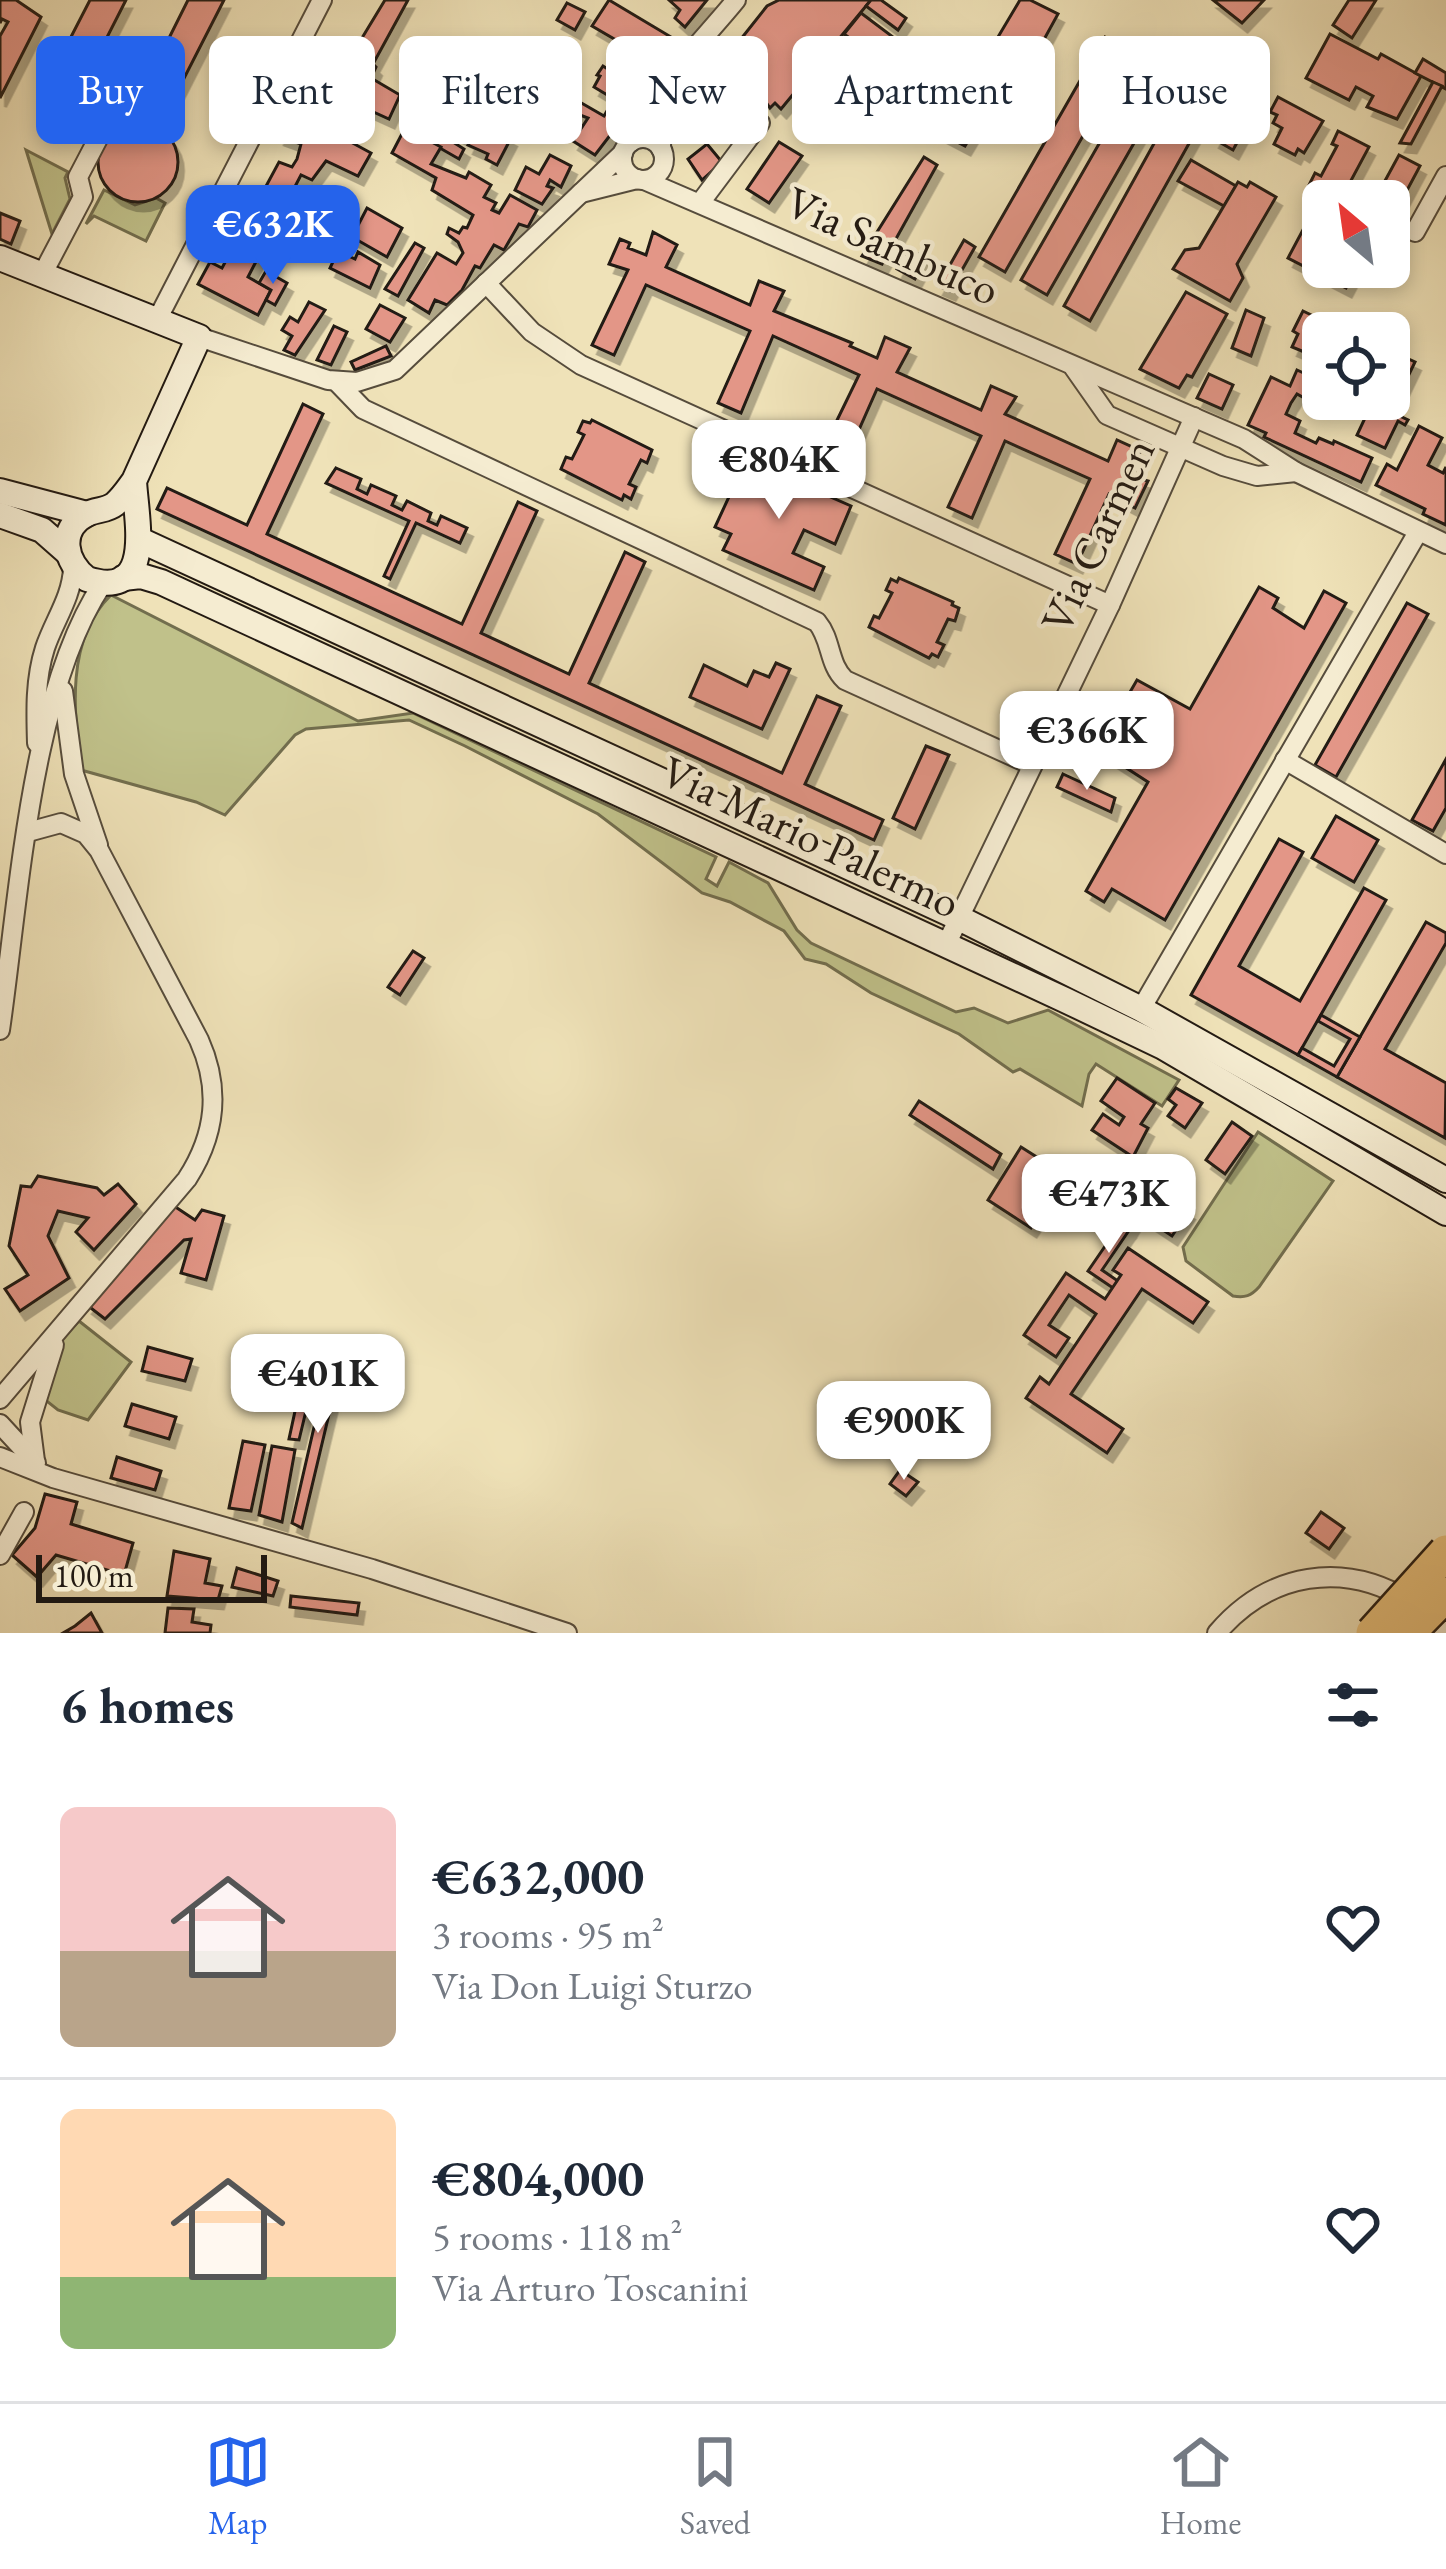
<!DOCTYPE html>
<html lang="en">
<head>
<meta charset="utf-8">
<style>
  body { margin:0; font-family:"EB Garamond",serif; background:#f2f2f3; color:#1f2937; height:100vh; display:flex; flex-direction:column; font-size:45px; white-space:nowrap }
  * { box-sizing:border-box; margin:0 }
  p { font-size:39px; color:#747a83 }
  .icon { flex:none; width:66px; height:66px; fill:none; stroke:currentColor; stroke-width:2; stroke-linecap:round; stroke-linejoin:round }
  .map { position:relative; height:1633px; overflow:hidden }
  .drawer { display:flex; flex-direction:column; background:#fff; flex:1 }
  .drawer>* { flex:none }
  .guide { position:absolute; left:36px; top:36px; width:1374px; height:108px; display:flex; gap:24px }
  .needle { width:78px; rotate:331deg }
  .fabs { position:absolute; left:1302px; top:180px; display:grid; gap:24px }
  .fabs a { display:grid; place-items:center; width:108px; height:108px; border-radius:18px; background:#fff; box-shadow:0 6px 18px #0003; font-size:60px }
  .scale { position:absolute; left:36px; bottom:30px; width:231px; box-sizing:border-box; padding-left:12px; border:6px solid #231a12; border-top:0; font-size:33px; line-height:42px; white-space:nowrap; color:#231a12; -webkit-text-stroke:9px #f5ecd1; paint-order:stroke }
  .price { position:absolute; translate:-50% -102px; padding:0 27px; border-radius:24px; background:#fff; color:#222; font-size:39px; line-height:78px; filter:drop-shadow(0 3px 6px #0008) }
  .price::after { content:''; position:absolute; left:50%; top:72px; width:36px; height:27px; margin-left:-18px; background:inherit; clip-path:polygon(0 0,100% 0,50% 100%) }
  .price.current { background:#2563eb; color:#fff }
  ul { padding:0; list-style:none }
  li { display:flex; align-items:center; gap:36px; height:300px; padding:0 60px }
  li+li { border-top:3px solid #e0e1e3 }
  li span { display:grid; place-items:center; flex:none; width:336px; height:240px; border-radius:18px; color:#555 }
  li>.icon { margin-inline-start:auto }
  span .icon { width:144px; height:144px; fill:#fffc; stroke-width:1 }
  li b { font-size:51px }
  h2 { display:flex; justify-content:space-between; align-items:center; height:144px; padding:0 60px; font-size:51px }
  .chip { padding:0 42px; border-radius:18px; background:#fff; box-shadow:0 6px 18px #0003; font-size:42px; line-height:108px }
  .chip.current { background:#2563eb; color:#fff }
  .dock { display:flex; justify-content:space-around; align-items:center; height:168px; border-top:3px solid #e0e1e3; background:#fff; font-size:33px; color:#747a83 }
  .dock a { display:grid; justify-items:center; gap:6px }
  .dock .current { color:#2563eb }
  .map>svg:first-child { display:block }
  .green { fill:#c0c18a; stroke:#726e4e; stroke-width:3 }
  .building { fill:#e39687; stroke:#231a12; stroke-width:3; filter:url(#shadow) }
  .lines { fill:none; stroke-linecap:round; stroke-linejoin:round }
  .street-casing { stroke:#564c3c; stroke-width:22 }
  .secondary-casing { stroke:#231a12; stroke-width:28 }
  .street { stroke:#f5ecd1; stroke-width:18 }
  .secondary { stroke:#f5ecd1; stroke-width:24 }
  .highway-bridge-casing { stroke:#231a12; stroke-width:38; stroke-linecap:butt }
  .highway-bridge { stroke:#e8c17c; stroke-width:33 }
  .labels { text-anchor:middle; stroke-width:9; stroke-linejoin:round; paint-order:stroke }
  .street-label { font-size:45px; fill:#231a12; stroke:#f5ecd1 }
</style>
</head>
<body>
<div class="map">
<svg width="1446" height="1633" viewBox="0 0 1446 1633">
  <defs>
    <filter id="shadow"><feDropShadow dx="5.5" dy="9" stdDeviation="0" flood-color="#0004"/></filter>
  </defs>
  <rect width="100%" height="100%" fill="#efe2b8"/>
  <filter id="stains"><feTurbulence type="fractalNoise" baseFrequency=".00167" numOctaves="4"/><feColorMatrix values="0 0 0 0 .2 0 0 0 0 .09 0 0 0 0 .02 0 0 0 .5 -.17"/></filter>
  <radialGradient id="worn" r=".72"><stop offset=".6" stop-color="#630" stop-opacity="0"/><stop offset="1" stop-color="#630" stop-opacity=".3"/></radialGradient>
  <!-- green -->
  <g class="green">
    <path d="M26 150 68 172 65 178 70 199 52 234Z"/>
    <path d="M104 190 135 205 156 198 165 203 146 241 94 216 86 224Z"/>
    <path d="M111 595 358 721 413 713 716 857 706 879 717 886 729 862 768 883 797 930 811 943 956 1012 974 1008 1008 1023 1048 1010 1179 1080 1162 1106 1096 1064 1089 1074 1082 1106 1020 1069 1013 1072 959 1034 871 993 826 964 805 959 784 931 730 902 702 893 598 814 465 746 409 720 306 729 295 735 225 815 196 802 81 770C74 713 65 640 111 595Z"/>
    <path d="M1258 1132 1333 1181 1259 1287C1251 1296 1245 1298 1233 1296L1186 1261 1183 1247Z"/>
    <path d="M79 1321 131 1362 88 1420 58 1410 39 1395 47 1354Z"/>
  </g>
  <!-- building -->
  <g class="building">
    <path d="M0 0H16L41 17 0 98V36L8 22 2 19 0 23Z"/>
    <path d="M90 0H126L71 108 42 93Z"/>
    <path d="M188 0H224L176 94 148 80Z"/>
    <path d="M385 0H408L373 64 376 67 371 78 400 95 389 119 323 89 324 85 308 76 323 53 345 66Z"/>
    <path d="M609 0 676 40 666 51 673 60 655 84 647 79 644 91 595 155 573 141 588 118 572 112 578 101 604 116 614 99 594 87 600 76 597 75 603 66 614 73 637 44 633 40 628 47 592 26Z"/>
    <path d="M669 0H707L685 27 675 18 680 10Z"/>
    <path d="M779 0H871L781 109 775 103 770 108 759 92 755 96 746 89 750 84 744 78 752 68 733 49 767 6Z"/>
    <path d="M871 0H881L906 18 898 30 866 6Z"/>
    <path d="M1020 0H1030L1058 14 1030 65 1007 49 1009 44 1005 43 999 52 992 47Z"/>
    <path d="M1213 0H1264L1242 23Z"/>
    <path d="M1349 0H1376L1352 38 1333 25Z"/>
    <path d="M567 3 585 12 575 30 557 20Z"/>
    <path d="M861 13 893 37 879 59 844 34Z"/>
    <path d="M1330 34 1378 59 1381 54 1421 76 1397 119 1367 107 1373 96 1356 87 1349 100 1306 78Z"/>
    <path d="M1105 37 1131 52 1005 272 979 257Z"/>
    <path d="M473 40 541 82 535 90 540 94 532 108 526 105 524 108 457 64Z"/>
    <path d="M838 41 874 67 859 89 822 61Z"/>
    <path d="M1208 46 1235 61 1090 321 1064 306Z"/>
    <path d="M1423 59 1446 73V89L1415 73Z"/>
    <path d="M1147 60 1173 75 1047 295 1021 280Z"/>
    <path d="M816 68 853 94 846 105 807 79Z"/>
    <path d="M308 76 342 98 326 129 290 109Z"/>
    <path d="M973 79 988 86 980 97 990 104 965 146 940 133Z"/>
    <path d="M1433 82 1442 86 1411 144 1400 143Z"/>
    <path d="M426 90 452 103 437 132 464 149 459 159 405 128Z"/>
    <path d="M1278 97 1323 121 1304 153 1298 149 1295 155 1274 144 1282 128 1273 123 1277 115 1270 112Z"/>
    <path d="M290 109 371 153 358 176 326 161 312 180 301 175 248 277 271 290 258 315 198 284 210 262 222 268 279 162 292 167 297 159 301 144 279 136Z"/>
    <path d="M457 110 479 122 470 140 448 129Z"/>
    <path d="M1226 117 1245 128 1233 150 1214 139Z"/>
    <circle cx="138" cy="162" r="40"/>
    <path d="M479 122 511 138 497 165 486 159 488 154 468 145Z"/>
    <path d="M405 128 441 147 431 164 466 178 469 172 491 185 484 197 496 203 492 210 499 213 510 195 537 210 528 227 519 224 504 250 494 245 480 268 475 266 462 290 447 305 435 300 429 313 408 300 437 253 456 264 463 253 458 242 447 234 449 228 459 233 463 227 467 228 473 215 432 190 436 178 392 153Z"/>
    <path d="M1338 131 1369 147 1340 201 1309 185 1315 173 1321 176 1337 146 1332 144Z"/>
    <path d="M779 142 802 156 769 203 747 189Z"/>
    <path d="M707 144 722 162 702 180 688 159Z"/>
    <path d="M550 155 571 166 561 187 550 180 547 186 553 188 542 204 515 190 526 167 539 174Z"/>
    <path d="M1399 155 1420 166 1389 224V201H1374Z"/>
    <path d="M924 157 937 165 882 264 862 256Z"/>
    <path d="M1191 160 1236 186 1224 206 1178 181Z"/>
    <path d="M1238 182 1247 187 1250 182 1276 197 1237 264 1243 278 1230 301 1173 269 1185 250 1199 248Z"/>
    <path d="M367 208 402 228 387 257 352 237Z"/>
    <path d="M0 213 20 221 11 244 0 239Z"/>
    <path d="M1305 226 1323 236V267H1357L1346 288 1288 258Z"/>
    <path d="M653 232 677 245 666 267 750 305 759 281 784 291 774 311 852 343 850 346 877 358 885 337 910 348 897 372 981 410 991 386 1016 397 1005 414 1108 461 1117 440 1141 451 1127 475 1148 481 1135 508 1109 494 1077 564 1055 554 1090 479 1005 441 972 518 948 507 981 436 877 389 846 459 823 449 859 375 773 336 741 413 718 403 750 331 646 285 614 355 592 345 628 270 609 264 620 239 630 243 628 248 646 255Z"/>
    <path d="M964 240 975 247 950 291 938 286Z"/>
    <path d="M415 243 424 248 398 296 385 289Z"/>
    <path d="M338 251 355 259 358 252 380 265 370 288 330 268Z"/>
    <path d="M920 253 927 257 915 279 897 269 904 256 915 262Z"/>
    <path d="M266 271 287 283 275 305 266 300 271 290 259 283Z"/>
    <path d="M1186 292 1227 314 1192 377 1187 375 1179 388 1140 369Z"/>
    <path d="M309 302 325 310 295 355 284 350 292 336 282 330 290 317 298 322Z"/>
    <path d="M380 305 405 318 390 342 366 329Z"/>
    <path d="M1246 310 1264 318 1251 356 1232 348Z"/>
    <path d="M1303 311 1332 325 1328 333H1323L1322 344 1315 341 1309 354 1292 347 1298 334 1293 331Z"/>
    <path d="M334 326 347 332 331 365 317 360Z"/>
    <path d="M386 346 391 356 355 370 351 362Z"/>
    <path d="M1389 350 1415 362 1402 389 1389 386Z"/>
    <path d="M1297 370 1323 382V389L1313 385 1306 399 1297 394 1291 403 1286 414 1300 421 1295 433 1316 443 1319 438 1333 444 1334 441 1372 458 1361 482 1264 437 1266 433 1248 425 1271 377 1290 386Z"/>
    <path d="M1209 374 1233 385 1222 409 1197 398Z"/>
    <path d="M1372 403 1408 420 1405 425 1398 421 1385 448 1357 435Z"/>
    <path d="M303 404 323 414 267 534 462 624 518 502 537 511 481 633 569 674 625 552 645 562 589 683 782 773 817 696 841 706 805 784 883 820 874 840 157 509 167 488 247 525Z"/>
    <path d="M592 420 652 450 647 463 641 460 629 484 636 487 631 499 624 495 622 500 561 469 566 457 572 459 584 435 578 432 583 421 590 423Z"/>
    <path d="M1419 426 1442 438 1428 465 1443 473 1446 467V525L1423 514 1425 509 1376 485 1387 464 1397 470Z"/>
    <path d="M746 460 851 506 835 544 804 530 793 553 824 567 814 590 723 550 731 534 715 527Z"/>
    <path d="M336 468 361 479 357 489 367 494 371 485 396 496 392 505 402 510 407 501 431 513 428 521 437 525 441 516 467 528 460 543 416 523 390 579 384 576 409 521 326 483Z"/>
    <path d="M899 578 953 602 952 605 959 608 955 621 948 619 937 642 944 645 938 657 932 654 929 658 869 627 874 616 879 618 892 593 886 590 891 579 897 582Z"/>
    <path d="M1259 587 1278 598 1273 608 1304 628 1324 591 1346 603 1165 920 1112 889 1104 902 1086 891 1148 782 1097 749 1137 680 1190 709Z"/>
    <path d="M1407 603 1428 614 1336 777 1315 765Z"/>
    <path d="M776 663 790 669 762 729 690 697 704 665 747 686 754 671 769 677Z"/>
    <path d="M926 746 949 755 915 829 893 818Z"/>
    <path d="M1446 759V808L1433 831 1412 820Z"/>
    <path d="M1063 774 1115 798 1111 812 1057 787Z"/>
    <path d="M1336 816 1378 840 1354 882 1312 858Z"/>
    <path d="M1279 839 1303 852 1239 966 1300 1001 1364 888 1386 900 1298 1055 1191 995Z"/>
    <path d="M1426 922 1446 933V943L1385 1049 1446 1083 1445 1138 1337 1077Z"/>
    <path d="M413 951 424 958 400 995 388 987Z"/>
    <path d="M1321 1015 1360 1037 1337 1077 1298 1055 1302 1048 1334 1066 1350 1039 1318 1021Z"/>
    <path d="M1117 1078 1155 1103 1141 1124 1148 1128 1133 1157 1092 1130 1103 1114 1119 1125 1124 1117 1101 1101Z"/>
    <path d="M1176 1088 1202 1103 1185 1128 1168 1116 1176 1105 1168 1099Z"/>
    <path d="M919 1101 1001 1154 993 1169 910 1115Z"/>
    <path d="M1232 1122 1252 1136 1225 1174 1206 1160Z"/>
    <path d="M1021 1147 1065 1175 1031 1228 988 1200Z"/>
    <path d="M1130 1172 1189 1211 1172 1236 1139 1214 1130 1229 1104 1211Z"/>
    <path d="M38 1176 97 1188 104 1195 118 1184 136 1204 94 1250 76 1232 88 1218 58 1211 48 1236 69 1278 20 1311 5 1289 28 1275 9 1246 21 1186 31 1187Z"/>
    <path d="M174 1206 195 1220 202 1210 224 1216 206 1280 181 1273 191 1239 184 1240 105 1319 87 1305Z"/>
    <path d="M1121 1223 1130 1229 1102 1270 1118 1281 1113 1288 1088 1271Z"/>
    <path d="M1128 1248 1208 1302 1193 1323 1142 1289 1071 1394 1123 1429 1107 1453 1026 1398 1040 1377 1049 1384 1096 1314 1069 1295 1049 1325 1069 1338 1056 1357 1024 1335 1066 1273 1105 1299 1121 1275 1113 1270Z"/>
    <path d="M310 1342 322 1344 299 1440 289 1439Z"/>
    <path d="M148 1347 192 1359 185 1381 142 1371Z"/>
    <path d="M332 1349 344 1351 302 1528 292 1523Z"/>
    <path d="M851 1397 862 1404 846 1427 851 1430 846 1440 829 1431Z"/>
    <path d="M132 1404 176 1417 169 1439 125 1426Z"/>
    <path d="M243 1441 265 1445 251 1511 229 1508Z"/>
    <path d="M272 1446 295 1450 282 1522 259 1515Z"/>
    <path d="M117 1457 161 1471 155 1490 111 1478Z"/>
    <path d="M900 1470 918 1482 906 1496 890 1484Z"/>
    <path d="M45 1494 77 1502 71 1524 133 1543 124 1575 56 1555 37 1577 12 1555 35 1528Z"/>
    <path d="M1321 1512 1344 1528 1329 1549 1306 1533Z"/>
    <path d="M174 1551 210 1559 205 1583 222 1586 218 1600 167 1596Z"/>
    <path d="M237 1568 278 1581 273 1596 232 1587Z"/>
    <path d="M291 1596 359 1603 357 1615 290 1607Z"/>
    <path d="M168 1608 194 1609 192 1622 211 1625 210 1633H165Z"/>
    <path d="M91 1613 102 1633H63L75 1626Z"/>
  </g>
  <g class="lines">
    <!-- street casing -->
    <g class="street-casing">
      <g id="street">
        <path d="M687 61 760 123 700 203"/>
        <circle cx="643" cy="159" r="21"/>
        <path d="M631 142C639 104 709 34 736 0"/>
        <path d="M661 149 662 92"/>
        <path d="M644 180 1244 439 1296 472 1446 544"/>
        <path d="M581 193 637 179"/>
        <path d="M1415 232 1446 176"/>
        <path d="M42 275 83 197 78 177 112 112"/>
        <path d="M486 283 532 332 581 365 1110 605"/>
        <path d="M157 320 322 0"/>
        <path d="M199 337 328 380 357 382 395 370 623 153"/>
        <path d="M1074 368 1107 415 1223 466 1257 476 1296 472"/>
        <path d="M336 381 363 409 817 622C832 640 828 664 845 680L1032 765"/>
        <path d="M63 691 74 774 98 845"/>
        <path d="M37 743C36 711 35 679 45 648 54 621 72 597 73 568"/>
        <path d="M1285 760 1446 854"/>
        <path d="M946 945 1110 605 1194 417"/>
        <path d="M1141 1009 1418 532"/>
        <path d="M0 1030C19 900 30 692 103 583"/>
        <path d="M0 1399 187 1179C216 1134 221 1089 199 1040L99 850 86 834 61 823 28 832"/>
        <path d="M0 1424 36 1463"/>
        <path d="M0 1457 53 1478 372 1569 567 1633"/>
        <path d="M35 1461 30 1422 54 1345"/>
        <path d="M0 1555 24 1512"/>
        <path d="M1217 1633C1269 1572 1344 1560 1411 1602"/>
      </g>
    </g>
    <!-- secondary casing -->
    <g class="secondary-casing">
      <g id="secondary">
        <path d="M0 258 199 337 134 481C128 489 123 497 115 504 106 511 97 509 87 514 57 529 65 563 87 579 156 601 136 519 134 481"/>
        <path d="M0 491 87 514"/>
        <path d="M0 515 42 530 67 552"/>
        <path d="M140 540 959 918 1141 1009 1446 1180"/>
        <path d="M123 578 141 576 161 582 1065 1000 1163 1047 1446 1213"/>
        <path d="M1436 1633 1446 1616"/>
      </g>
    </g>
    <!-- street -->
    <use href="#street" class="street"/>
    <!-- secondary -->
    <use href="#secondary" class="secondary"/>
    <!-- highway-bridge casing -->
    <g class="highway-bridge-casing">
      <g id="highway-bridge">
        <path d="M1373 1633 1446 1552"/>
        <path d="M1408 1633 1446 1594"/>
      </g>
    </g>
    <!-- highway-bridge -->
    <use href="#highway-bridge" class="highway-bridge"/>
  </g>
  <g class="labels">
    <!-- street labels -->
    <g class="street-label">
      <text transform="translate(893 245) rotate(24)" y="16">Via Sambuco</text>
      <text transform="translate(1097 535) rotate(-65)" y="16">Via Carmen</text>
      <text transform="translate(811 836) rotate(25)" y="16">Via Mario Palermo</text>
    </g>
  </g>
  <rect width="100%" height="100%" filter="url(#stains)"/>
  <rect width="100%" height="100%" fill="url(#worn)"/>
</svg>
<div class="fabs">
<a><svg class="needle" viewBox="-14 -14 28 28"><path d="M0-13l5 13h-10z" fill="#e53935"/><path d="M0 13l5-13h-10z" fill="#747a83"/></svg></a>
<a><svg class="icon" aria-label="locate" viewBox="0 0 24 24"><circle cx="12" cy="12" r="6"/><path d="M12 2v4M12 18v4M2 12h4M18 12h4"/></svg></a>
</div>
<div class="scale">100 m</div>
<b class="price current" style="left:273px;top:287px">€632K</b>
<b class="price" style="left:779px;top:522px">€804K</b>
<b class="price" style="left:1087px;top:793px">€366K</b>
<b class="price" style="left:1109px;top:1256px">€473K</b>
<b class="price" style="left:318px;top:1436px">€401K</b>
<b class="price" style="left:904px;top:1483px">€900K</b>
<div class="guide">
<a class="chip current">Buy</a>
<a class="chip">Rent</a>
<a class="chip">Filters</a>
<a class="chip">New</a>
<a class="chip">Apartment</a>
<a class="chip">House</a>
</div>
</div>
<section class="drawer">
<h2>6 homes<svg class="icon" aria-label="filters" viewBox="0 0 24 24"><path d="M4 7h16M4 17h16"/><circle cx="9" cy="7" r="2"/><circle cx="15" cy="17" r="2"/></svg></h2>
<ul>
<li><span style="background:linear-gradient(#f6c9c9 60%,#b9a48a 0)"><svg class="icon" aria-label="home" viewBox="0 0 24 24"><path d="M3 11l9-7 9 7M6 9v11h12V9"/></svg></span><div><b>€632,000</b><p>3 rooms · 95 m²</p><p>Via Don Luigi Sturzo</p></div><svg class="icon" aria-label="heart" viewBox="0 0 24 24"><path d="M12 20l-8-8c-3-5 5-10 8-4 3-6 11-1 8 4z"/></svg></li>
<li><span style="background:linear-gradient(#ffd9b3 70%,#8fb573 0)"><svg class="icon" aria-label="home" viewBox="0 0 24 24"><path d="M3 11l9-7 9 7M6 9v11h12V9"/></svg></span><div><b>€804,000</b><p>5 rooms · 118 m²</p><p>Via Arturo Toscanini</p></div><svg class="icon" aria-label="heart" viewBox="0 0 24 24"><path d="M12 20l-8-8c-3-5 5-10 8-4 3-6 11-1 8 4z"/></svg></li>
</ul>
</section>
<nav class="dock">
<a class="current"><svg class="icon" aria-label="map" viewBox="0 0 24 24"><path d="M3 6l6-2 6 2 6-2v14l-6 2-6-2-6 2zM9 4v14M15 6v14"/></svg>Map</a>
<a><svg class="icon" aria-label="saved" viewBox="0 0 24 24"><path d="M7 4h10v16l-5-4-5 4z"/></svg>Saved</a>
<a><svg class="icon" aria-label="home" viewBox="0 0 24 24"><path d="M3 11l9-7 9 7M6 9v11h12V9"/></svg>Home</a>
</nav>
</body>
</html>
